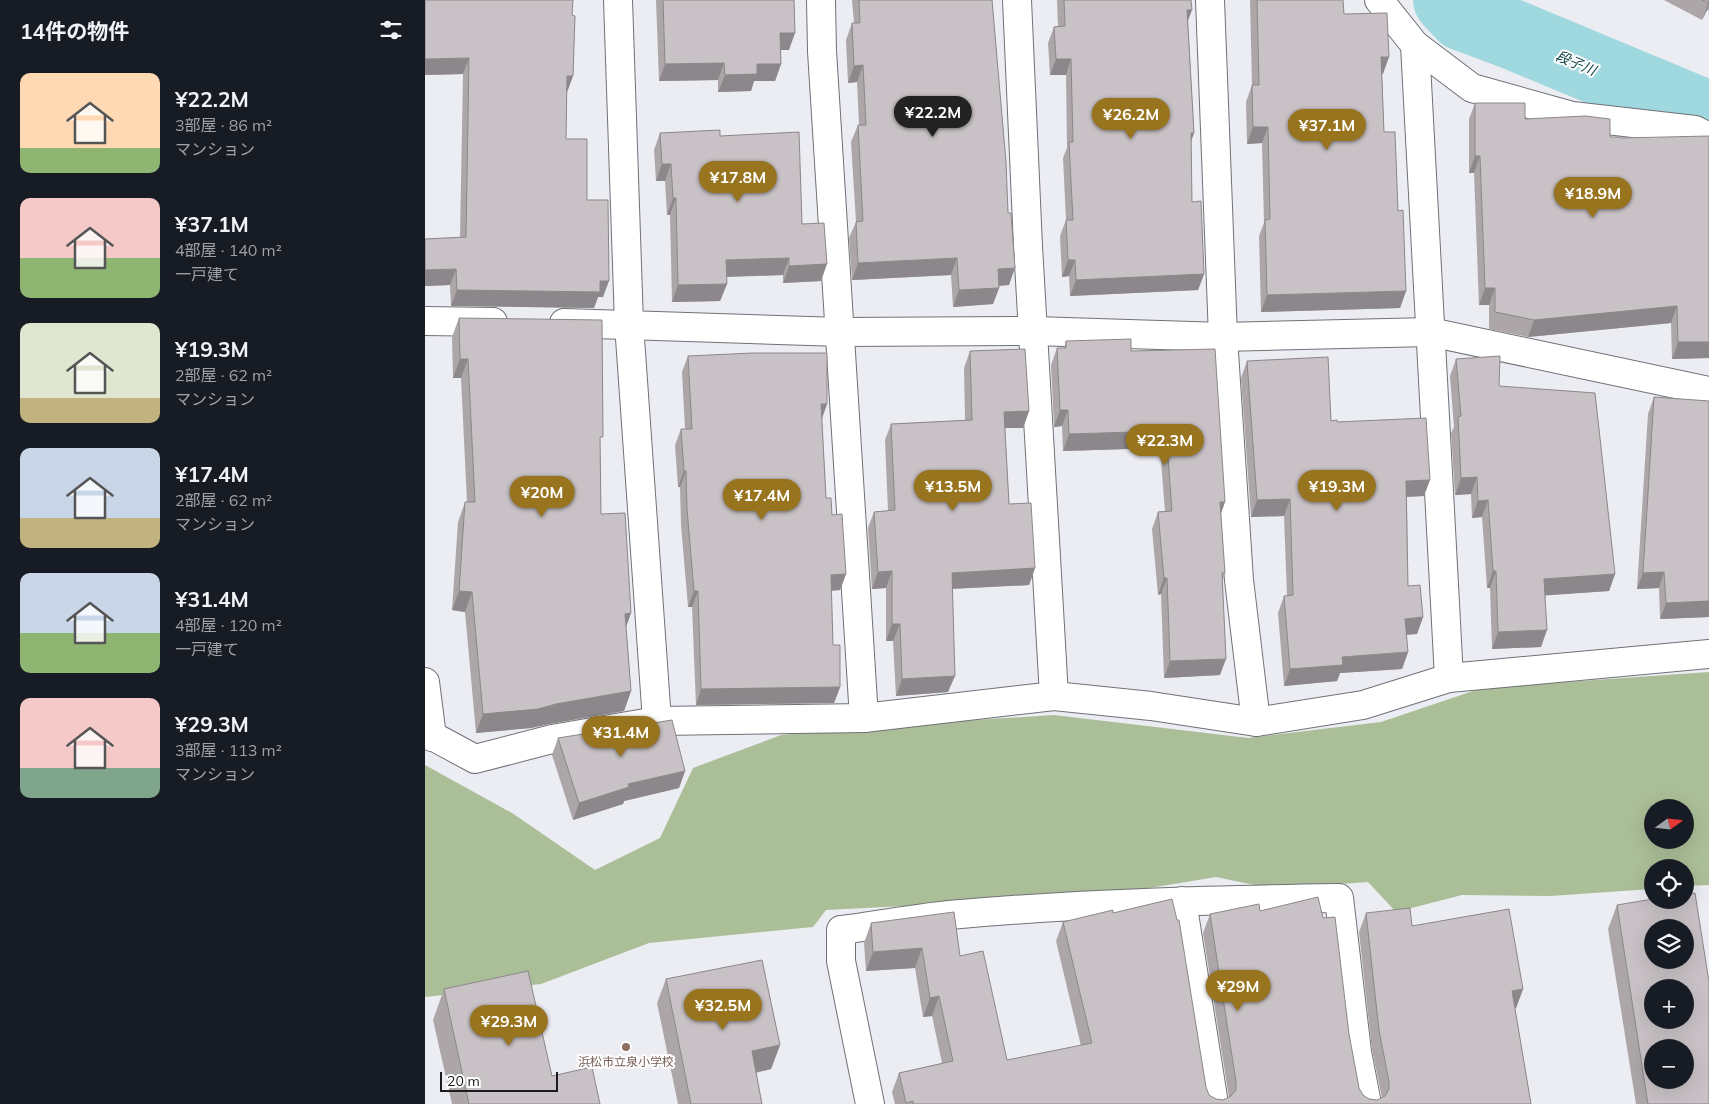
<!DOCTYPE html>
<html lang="ja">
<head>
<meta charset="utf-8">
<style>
  body { margin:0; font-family:Mulish,"Noto Sans JP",sans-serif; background:#20242c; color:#f1f3f6; height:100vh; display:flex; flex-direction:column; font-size:19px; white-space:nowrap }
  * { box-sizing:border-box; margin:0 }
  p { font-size:16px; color:#9ea1a6 }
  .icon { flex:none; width:28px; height:28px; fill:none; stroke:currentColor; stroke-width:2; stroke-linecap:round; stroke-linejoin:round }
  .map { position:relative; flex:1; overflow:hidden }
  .side { display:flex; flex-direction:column; background:#171b24; width:425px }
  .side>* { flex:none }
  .needle { width:32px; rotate:75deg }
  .fabs { position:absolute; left:1219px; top:799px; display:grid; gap:10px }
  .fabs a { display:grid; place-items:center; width:50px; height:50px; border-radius:50%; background:#171b24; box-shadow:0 5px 20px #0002; font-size:25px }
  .scale { position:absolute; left:15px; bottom:12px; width:118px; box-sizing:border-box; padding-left:5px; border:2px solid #1b1b1e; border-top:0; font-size:14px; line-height:18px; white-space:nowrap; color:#1b1b1e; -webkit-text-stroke:4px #fff; paint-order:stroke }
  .price { position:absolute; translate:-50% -42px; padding:0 11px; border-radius:18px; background:#98741e; color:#fff; font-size:16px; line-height:32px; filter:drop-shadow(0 1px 2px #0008) }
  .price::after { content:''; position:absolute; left:50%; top:30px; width:15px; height:11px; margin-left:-8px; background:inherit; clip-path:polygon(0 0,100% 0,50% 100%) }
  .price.on { background:#222; color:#fff }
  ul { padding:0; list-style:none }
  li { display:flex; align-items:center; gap:15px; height:125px; padding:0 20px }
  li span { display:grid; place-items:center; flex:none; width:140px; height:100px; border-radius:10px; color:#555 }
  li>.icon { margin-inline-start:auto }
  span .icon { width:60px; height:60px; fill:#fffc; stroke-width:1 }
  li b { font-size:21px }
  h2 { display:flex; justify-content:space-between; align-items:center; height:60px; padding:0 20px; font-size:21px }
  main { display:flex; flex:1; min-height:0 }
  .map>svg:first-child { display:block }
  .forest { fill:#aabe97; fill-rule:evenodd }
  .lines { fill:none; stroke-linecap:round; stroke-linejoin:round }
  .river { stroke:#9fd8de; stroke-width:70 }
  .minor-casing { stroke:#707177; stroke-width:30 }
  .minor { stroke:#fff; stroke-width:28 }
  .wall { fill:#aca6a9 }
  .shaded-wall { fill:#8c878a }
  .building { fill:#c8c1c5; stroke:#8c878a; fill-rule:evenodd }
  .education-dot { fill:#8d6e63; stroke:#fff; stroke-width:2 }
  .labels { text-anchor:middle; stroke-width:4; stroke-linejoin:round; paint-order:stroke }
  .education-label { font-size:12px; fill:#785e54; stroke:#fff }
  .water-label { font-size:14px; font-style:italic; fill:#104449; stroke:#fff }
</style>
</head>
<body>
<main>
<section class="side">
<h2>14件の物件<svg class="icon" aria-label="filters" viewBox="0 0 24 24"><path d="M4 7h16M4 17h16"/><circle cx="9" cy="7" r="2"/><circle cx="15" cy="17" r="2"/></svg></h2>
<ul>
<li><span style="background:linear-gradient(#ffd9b3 75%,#8fb573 0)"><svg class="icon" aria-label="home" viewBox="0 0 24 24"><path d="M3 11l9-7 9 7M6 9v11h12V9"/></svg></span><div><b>¥22.2M</b><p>3部屋 · 86 m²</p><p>マンション</p></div></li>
<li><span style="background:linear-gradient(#f6c9c9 60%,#8fb573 0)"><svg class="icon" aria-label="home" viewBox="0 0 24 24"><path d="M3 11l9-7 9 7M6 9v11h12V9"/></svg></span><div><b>¥37.1M</b><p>4部屋 · 140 m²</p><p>一戸建て</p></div></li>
<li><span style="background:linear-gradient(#dfe7d0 75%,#c2b280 0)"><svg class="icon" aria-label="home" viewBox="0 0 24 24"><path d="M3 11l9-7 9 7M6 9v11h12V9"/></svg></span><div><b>¥19.3M</b><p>2部屋 · 62 m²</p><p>マンション</p></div></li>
<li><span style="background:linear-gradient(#c9d6e8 70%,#c2b280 0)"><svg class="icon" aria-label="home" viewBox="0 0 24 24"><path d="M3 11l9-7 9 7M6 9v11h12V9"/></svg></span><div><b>¥17.4M</b><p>2部屋 · 62 m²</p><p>マンション</p></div></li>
<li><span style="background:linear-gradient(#c9d6e8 60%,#8fb573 0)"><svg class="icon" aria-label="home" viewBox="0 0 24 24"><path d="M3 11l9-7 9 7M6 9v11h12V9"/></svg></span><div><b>¥31.4M</b><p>4部屋 · 120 m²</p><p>一戸建て</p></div></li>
<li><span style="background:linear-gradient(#f6c9c9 70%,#7fa58c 0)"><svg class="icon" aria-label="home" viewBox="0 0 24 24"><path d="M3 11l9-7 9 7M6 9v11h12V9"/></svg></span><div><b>¥29.3M</b><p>3部屋 · 113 m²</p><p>マンション</p></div></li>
</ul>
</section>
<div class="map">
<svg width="1284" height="1104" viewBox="0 0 1284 1104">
  <rect width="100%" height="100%" fill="#ececf3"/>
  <!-- forest -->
  <path class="forest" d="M1284 672V885L1260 886V868H1228L1227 889 1125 896 1037 895 971 912 943 882 848 889 791 877 676 896 401 910 388 927 224 943 116 984 0 997V765L87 813 170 870 235 838 268 768 356 735 472 725 629 715 823 738 956 722 1057 688ZM1228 808H1260V840H1228Z"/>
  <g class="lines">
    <!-- river -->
    <path class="river" d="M1023 0 1038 16 1089 35 1269 110 1284 119"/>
    <!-- minor casing -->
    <g class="minor-casing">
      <g id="minor">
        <path d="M193 0 204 324 232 721"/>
        <path d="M785 0 798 337 814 580 831 722"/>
        <path d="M954 0 990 45 1047 88 1147 116 1270 130 1284 137"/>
        <path d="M990 45 1024 678"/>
        <path d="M0 321 68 322"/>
        <path d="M139 323 416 332 609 331 798 337 1005 332 1284 391"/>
        <path d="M0 682 7 737"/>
        <path d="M629 696 726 706 831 722 938 705 1024 678 1284 654"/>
        <path d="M439 718 629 696 603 246 592 0"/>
        <path d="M0 732 50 759 127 739 232 721 439 718 397 51 396 0"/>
        <path d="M757 901 789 1104"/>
        <path d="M445 1104 416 961V930C456 925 496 917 536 914 662 903 788 900 914 898L932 1052 942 1104"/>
      </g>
    </g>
    <!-- minor -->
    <use href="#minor" class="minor"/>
  </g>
  <!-- wall -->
  <g class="wall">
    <path d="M231 0H369L364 50H356V64L350 81H329L326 91 293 92V80L234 81Z"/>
    <path d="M427 0H567L584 285 574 286V288L568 304 528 307 526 275 427 280 424 238 431 222 426 142 433 125H434L432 82 423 83 421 40 427 23H429Z"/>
    <path d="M632 0H766L763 21 769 133 766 142 767 202 779 274 773 290 645 296 644 276 637 277 635 236 641 220 638 158 642 148 641 75H625L623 43 629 27 633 26Z"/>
    <path d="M821 0H918L919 14 958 74H957L959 132 973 211 981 291 975 308 836 312 834 236 839 223 837 143 822 144 821 102 827 85 825 0Z"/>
    <path d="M1239 0H1284V11L1282 10 1277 20Z"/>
    <path d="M147 15 148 76 142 92 141 139 162 200 178 297H173L169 308 26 306 25 285 0 286V239L35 237 38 74 0 75Z"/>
    <path d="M1050 103 1100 119 1185 137 1195 138 1284 358 1247 359 1246 323 1103 337 1064 329V305H1054L1049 173H1044V119Z"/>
    <path d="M235 133 295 136 377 224 396 281 358 283V275L302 277V284L295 301 247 302 245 215H242L240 181H231L229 150Z"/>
    <path d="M34 318 175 445 176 514 206 613 201 626 206 691 199 711 124 724 106 728 51 733 40 612 27 610 33 522 40 502H42L36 378H28L27 337Z"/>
    <path d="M641 341 706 351 800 502 796 514 800 573 798 580 795 675 739 678 736 594 733 595 727 529 733 512 740 511 735 448 638 451 637 426 629 427 626 365 632 348H639Z"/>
    <path d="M545 351 604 411 598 428H580L584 504 610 568 604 585 528 589 523 692 471 696 468 641H461V588L447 589 443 528 449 512 463 511 460 440 466 424 540 420 539 368Z"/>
    <path d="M263 356 402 404 397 419 401 498 407 515 421 574 415 590 406 591 408 645 415 687 409 703 271 705 267 607H263L256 525 255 487H253L250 445 256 429H260L257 372Z"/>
    <path d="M1031 359 1074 386 1190 574 1184 591 1120 595 1116 647 1067 649 1065 588H1062L1057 517 1047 518 1046 494 1030 495 1026 433 1029 427 1025 376Z"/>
    <path d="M822 361 906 421 912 422 999 496 982 497 983 586 998 617 992 634 981 635 983 652 977 669 915 673 912 681 859 686 853 613 859 596H862L859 516 826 517 816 378Z"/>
    <path d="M1229 397 1284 401V617L1235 619 1234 588 1212 589 1223 414Z"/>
    <path d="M133 738 260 771 254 788 199 801 198 804 148 820 127 755Z"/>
    <path d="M1192 905 1284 1104H1211L1183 929Z"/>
    <path d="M835 911 924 1034 934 1088 938 1095 944 1099 952 1100 957 1098 947 1050 934 932 941 913 987 926 1098 989 1091 1008H1090L1106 1104H470L467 1092 474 1073 517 1063 507 1016 498 1017 490 968 441 971 439 943 446 923 535 956 582 1060 656 1046 631 941 638 922 688 913 784 1095 791 1099 798 1100 804 1098 778 933 785 914Z"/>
    <path d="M241 979 355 1045 346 1069 331 1073 337 1104H253L232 1003Z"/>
    <path d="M19 989 127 1076 175 1104H27L8 1020Z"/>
  </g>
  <!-- shaded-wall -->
  <g class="shaded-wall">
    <path d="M1284 1V4L1282 10 1277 20Z"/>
    <path d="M762 10H767L761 26Z"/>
    <path d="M355 33H370L364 50H349Z"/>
    <path d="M956 57H964L958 74H950Z"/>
    <path d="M44 58 38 74 0 75V59Z"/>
    <path d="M631 59H646L641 75H625Z"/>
    <path d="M299 63 293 80 234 81 240 64Z"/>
    <path d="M332 64H356L350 81H329L326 91 293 92 300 75Z"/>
    <path d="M438 65 432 82 423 83 429 66Z"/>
    <path d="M142 76H148L142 92H136Z"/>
    <path d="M828 127H843L837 143 822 144Z"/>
    <path d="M766 133H769L763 149Z"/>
    <path d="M1050 156H1055L1049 173H1044Z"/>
    <path d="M237 164H246L240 181H231Z"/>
    <path d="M248 198H251L245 215H242Z"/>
    <path d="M364 258 358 275 295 277 301 260Z"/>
    <path d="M532 258 526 275 427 280 433 263Z"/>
    <path d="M643 260H650L644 276 637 277Z"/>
    <path d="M402 264 396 281 358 283 364 266Z"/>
    <path d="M590 268 584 285 567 286 573 269Z"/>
    <path d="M31 269 25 285 0 286V270Z"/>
    <path d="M779 274 773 290 645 296 651 280Z"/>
    <path d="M175 281H184L178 297H173L169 308 26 306 32 290Z"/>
    <path d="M302 284 295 301 247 302 253 285Z"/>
    <path d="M574 288 568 304 528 307 534 290Z"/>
    <path d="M1060 288H1070L1064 305H1054Z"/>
    <path d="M981 291 975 308 836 312 842 295Z"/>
    <path d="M1252 306 1246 323 1103 337 1109 320Z"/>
    <path d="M1253 342H1284V358L1247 359Z"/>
    <path d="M35 359H43L36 378H28Z"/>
    <path d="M396 404H402L396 420Z"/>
    <path d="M635 410H643L637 426 629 427Z"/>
    <path d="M604 411 598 428H573L579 412Z"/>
    <path d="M741 431 735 448 638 451 644 434Z"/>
    <path d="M259 471H261L255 487H253Z"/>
    <path d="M1052 477 1046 494 1030 495 1036 478Z"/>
    <path d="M1005 480 999 496 975 497 981 481Z"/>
    <path d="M865 499 859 516 826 517 832 500Z"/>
    <path d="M1063 500 1057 517 1047 518 1053 501Z"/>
    <path d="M795 502H800L794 518Z"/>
    <path d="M610 568 604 585 521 589 527 573Z"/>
    <path d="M467 571 461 588 447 589 453 572Z"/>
    <path d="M1068 571H1071L1065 588H1062Z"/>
    <path d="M1239 572 1234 588 1212 589 1218 573Z"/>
    <path d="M421 574 415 590 400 591 406 575Z"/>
    <path d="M1190 574 1184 591 1113 596 1119 579Z"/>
    <path d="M739 578H742L736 594 733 595Z"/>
    <path d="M34 591 47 592 40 612 27 610Z"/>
    <path d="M269 591H273L267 607H263Z"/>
    <path d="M1284 601V617L1235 619 1241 603Z"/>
    <path d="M206 613 199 633 200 614Z"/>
    <path d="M998 617 992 634 974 635 980 619Z"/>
    <path d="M467 624H475L468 641H461Z"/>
    <path d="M1122 630 1116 647 1067 649 1073 632Z"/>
    <path d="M983 652 977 669 915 673 912 681 859 686 865 669 917 657Z"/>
    <path d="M801 659 795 675 739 678 745 661Z"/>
    <path d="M530 676 523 692 471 696 477 679Z"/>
    <path d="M415 687 409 703 271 705 276 689Z"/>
    <path d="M206 691 199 711 124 724 106 728 51 733 58 714Z"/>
    <path d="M260 771 254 788 199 801 198 804 148 820 154 803 203 784Z"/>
    <path d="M497 948 490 968 441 971 448 952Z"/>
    <path d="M1098 989 1091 1008 1080 1010 1087 991Z"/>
    <path d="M514 996 507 1016 498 1017 505 998Z"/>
    <path d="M355 1045 346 1069 318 1075 327 1051Z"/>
  </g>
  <!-- building -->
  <g class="building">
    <path d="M0 0H148L147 15 150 16 148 76H142L141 139H162V200H183L184 281H175V292L32 290 31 269 0 270V239L41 237 44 58 0 59Z"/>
    <path d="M238 0H369L370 33H355L356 64H332V74L300 75 299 63 240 64Z"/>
    <path d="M434 0H567L581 162 583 213H586L590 268 573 269 574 288 534 290 532 258 433 263 431 222 438 221 433 125H441L438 65 429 66 427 23H435Z"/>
    <path d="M639 0H766L767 10H762L769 133H766L767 202 776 201 779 274 651 280 650 260H643L641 220H648L644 142H648L646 59H631L629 27 640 26Z"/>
    <path d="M832 0H918L919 14 962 13 964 57H956L959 132H970L973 211 978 210 981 291 842 295 840 220 845 219 843 127H828L827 85H834Z"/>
    <path d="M1277 0H1284V1L1283 3Z"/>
    <path d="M1050 103H1100V119L1160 116 1185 119V137H1195V138L1284 136V342H1253L1252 306 1109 320 1070 312V288H1060L1055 156H1050Z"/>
    <path d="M295 130V136L374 132 377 224 399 223 402 264 364 266V258L301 260 302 284 253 285 251 198H248L246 164H237L235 133Z"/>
    <path d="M34 318 177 320 178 437H175L176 514 200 513 206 613 200 614 206 691 131 704 113 709 58 714 47 592 34 591 40 502H50L43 359H35Z"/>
    <path d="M706 339V351L790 349 800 502H795L800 573H797L801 659 745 661 742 578H739L733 512 747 511 741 431 644 434 643 410H635L632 348H641V341Z"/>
    <path d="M600 349 604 411 579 412 584 504 606 503 610 568 527 573 530 676 477 679 475 624H467V571L453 572 449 512 470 510 466 424 547 420 545 351Z"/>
    <path d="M328 353H402V404H396L401 498H406L407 515 417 514 421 574 406 575 408 645H415V687L276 689 273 591H269L262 509 261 471H259L256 429H267L263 356Z"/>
    <path d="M1075 356 1074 386 1170 393 1190 574 1119 579 1122 630 1073 632 1071 571H1068L1063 500 1053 501 1052 477 1036 478 1033 417 1036 416 1031 359Z"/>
    <path d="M903 357 906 421 912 420V422L1001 418 1005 480 981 481 983 586 995 585 998 617 980 619 983 652 917 657 918 665 865 669 859 596 868 595 865 499 832 500 822 361Z"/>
    <path d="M1229 397 1284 401V601L1241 603 1239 572 1218 573Z"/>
    <path d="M247 720 260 771 203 784 204 787 154 803 133 738Z"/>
    <path d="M1270 893 1284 982V1104H1223L1192 905 1228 899V900H1260V894ZM1228 928H1260V960H1228ZM1228 988H1260V1020H1228ZM1228 1048H1260V1080H1228Z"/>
    <path d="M893 897 898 918 910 917 924 1034 934 1088 938 1095 944 1099 952 1100 960 1096 964 1089V1082L954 1030 941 913 985 908 987 926 1084 909 1098 989 1087 991 1106 1104H488V1101L481 1103 474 1073 528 1061 514 996 505 998 497 948 448 952 446 923 529 912 535 956 558 951 582 1060 667 1043 638 922 688 910V913L747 899 752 920H754L781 1087 784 1095 791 1099 798 1100 806 1096 811 1090V1082L785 914 834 904 835 911Z"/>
    <path d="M337 960 355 1045 327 1051 337 1104H266L241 979Z"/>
    <path d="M103 971 127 1076 167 1067 175 1104H44L19 989Z"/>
  </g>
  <!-- markers -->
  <circle class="education-dot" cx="201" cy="1047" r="5"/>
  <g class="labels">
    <!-- education labels -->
    <g class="education-label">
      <text x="201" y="1066">浜松市立泉小学校</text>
    </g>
    <!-- water labels -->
    <g class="water-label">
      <text transform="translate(1151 63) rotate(23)" y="5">段子川</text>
    </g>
  </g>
</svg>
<div class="fabs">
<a><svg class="needle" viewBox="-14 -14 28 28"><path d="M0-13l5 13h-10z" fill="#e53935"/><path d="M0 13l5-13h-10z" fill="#9ea1a6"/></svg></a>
<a><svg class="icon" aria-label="locate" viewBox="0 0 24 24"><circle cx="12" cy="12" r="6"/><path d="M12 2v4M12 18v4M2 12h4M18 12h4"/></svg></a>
<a><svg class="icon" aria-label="layers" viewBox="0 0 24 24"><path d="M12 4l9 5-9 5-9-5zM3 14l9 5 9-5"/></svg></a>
<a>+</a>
<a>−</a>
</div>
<div class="scale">20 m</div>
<b class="price on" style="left:508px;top:138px">¥22.2M</b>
<b class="price" style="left:706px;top:140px">¥26.2M</b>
<b class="price" style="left:902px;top:151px">¥37.1M</b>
<b class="price" style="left:313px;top:203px">¥17.8M</b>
<b class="price" style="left:1168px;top:219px">¥18.9M</b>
<b class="price" style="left:740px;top:466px">¥22.3M</b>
<b class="price" style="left:528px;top:512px">¥13.5M</b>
<b class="price" style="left:912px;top:512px">¥19.3M</b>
<b class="price" style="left:117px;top:518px">¥20M</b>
<b class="price" style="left:337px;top:521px">¥17.4M</b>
<b class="price" style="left:196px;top:758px">¥31.4M</b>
<b class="price" style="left:813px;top:1012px">¥29M</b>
<b class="price" style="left:298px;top:1031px">¥32.5M</b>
<b class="price" style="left:84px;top:1047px">¥29.3M</b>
</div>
</main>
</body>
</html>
